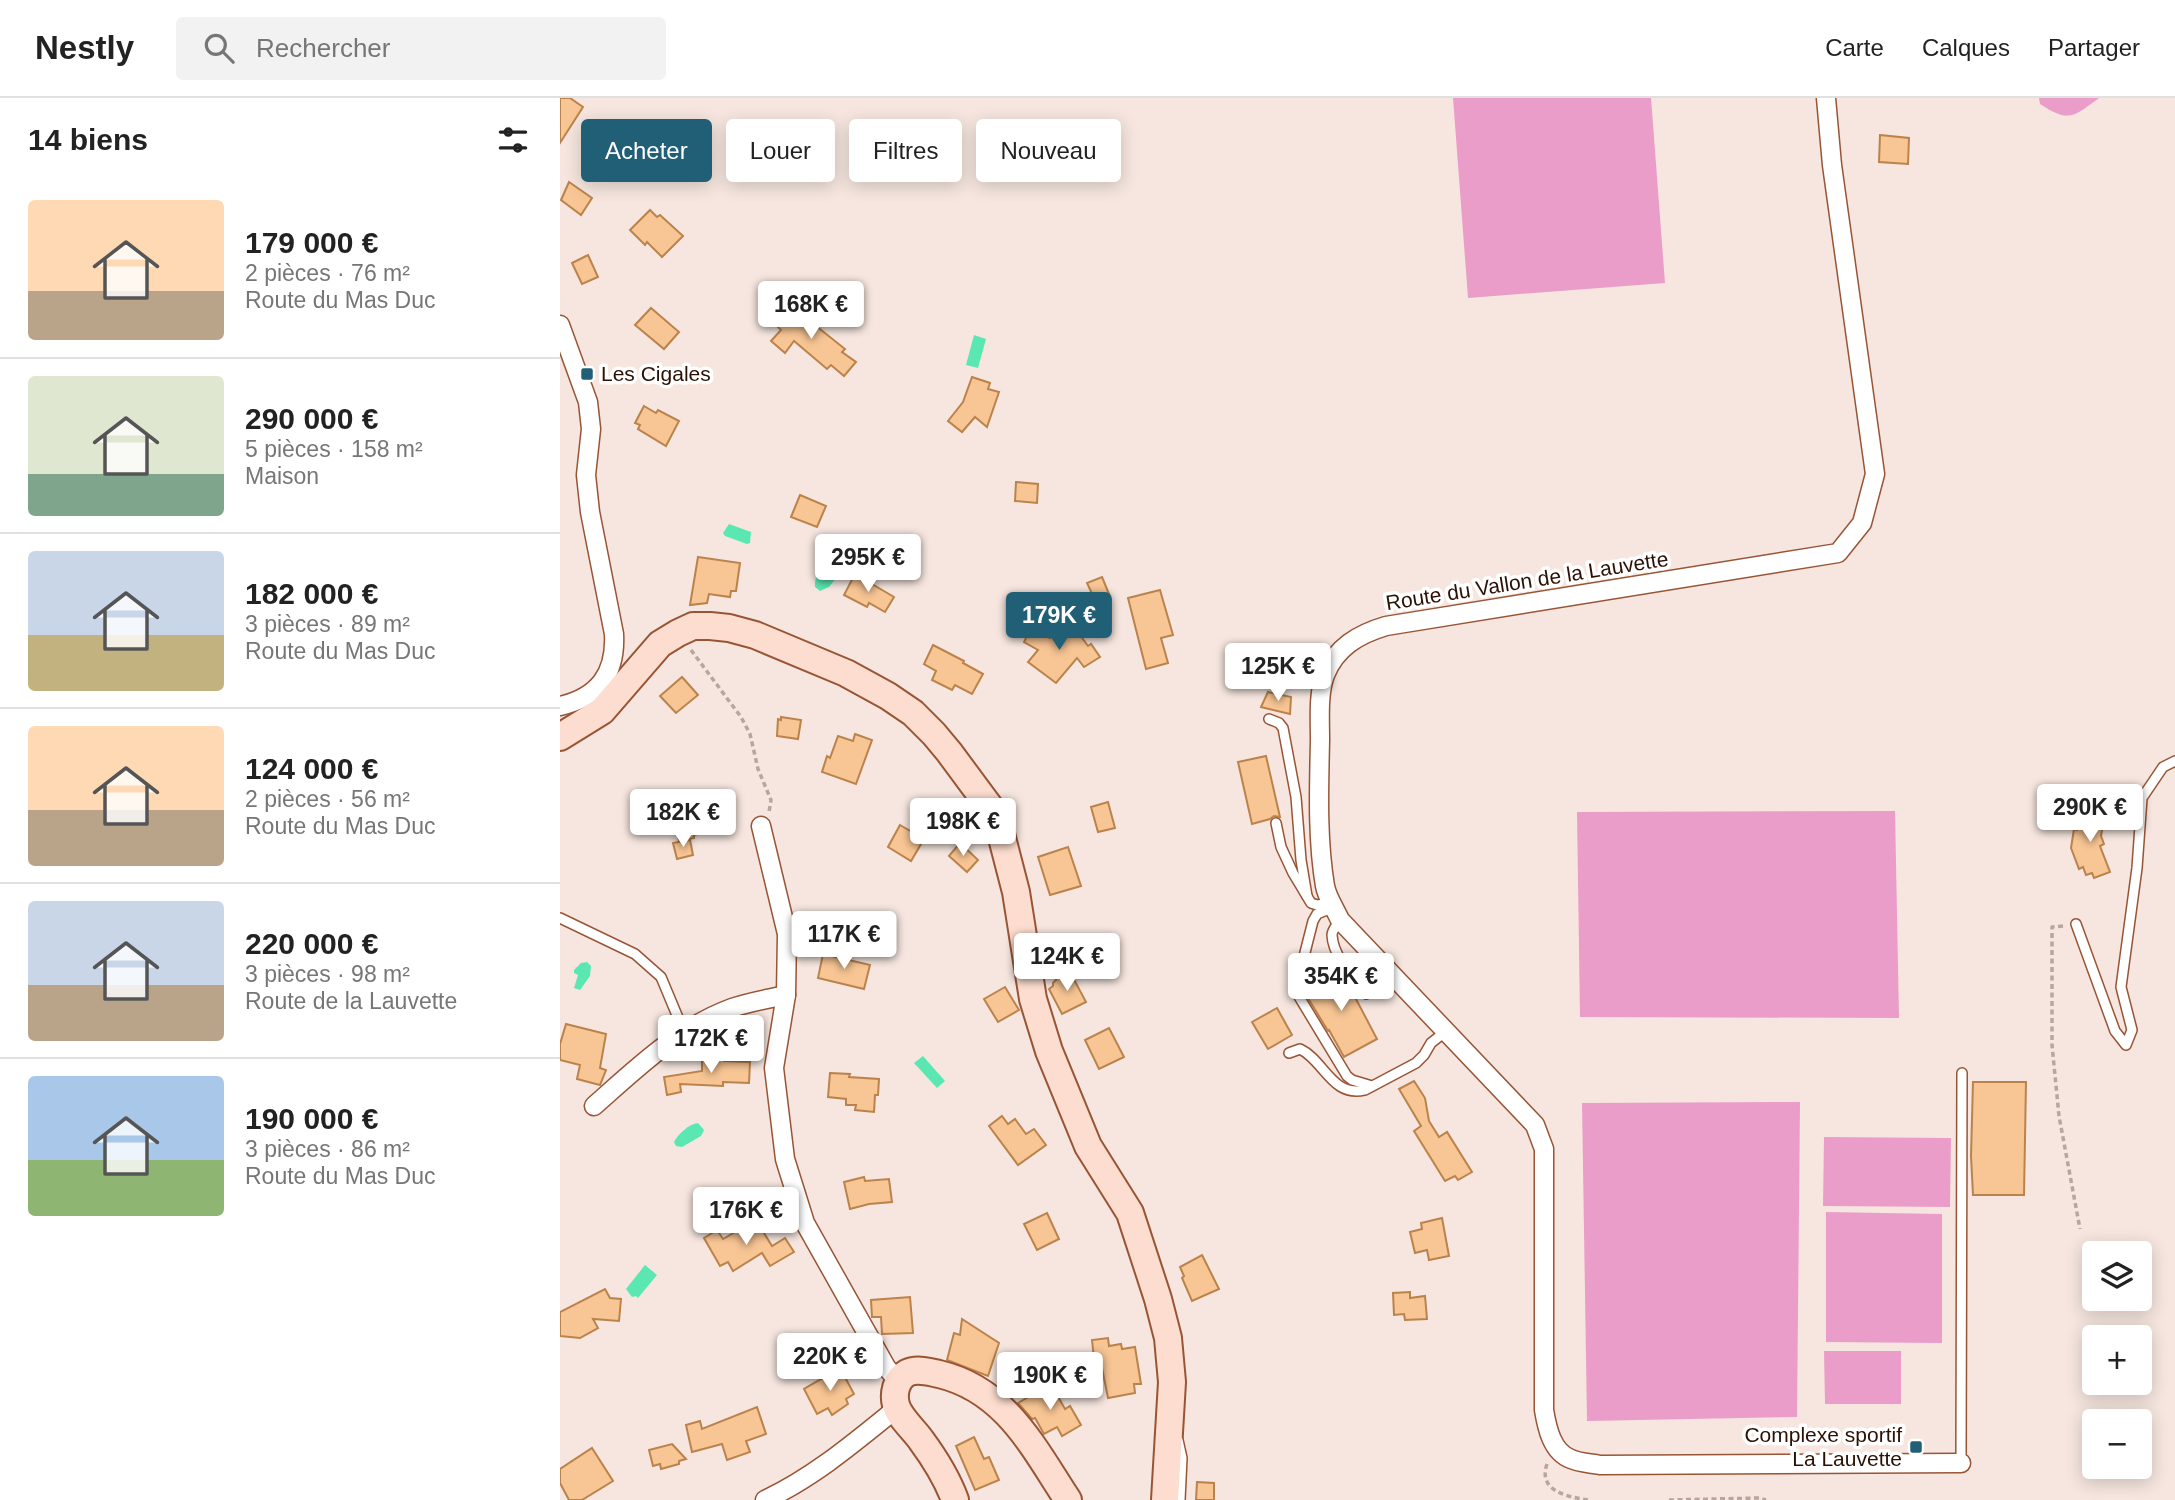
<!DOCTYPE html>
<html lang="fr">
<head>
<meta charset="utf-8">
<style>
  body { margin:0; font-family:Arial,sans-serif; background:#f2f2f2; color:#222; height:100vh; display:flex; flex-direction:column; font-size:26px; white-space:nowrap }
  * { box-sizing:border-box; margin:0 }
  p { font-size:23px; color:#767676 }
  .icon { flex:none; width:38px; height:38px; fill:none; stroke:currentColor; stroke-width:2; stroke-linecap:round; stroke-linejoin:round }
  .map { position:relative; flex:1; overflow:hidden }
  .side { display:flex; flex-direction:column; background:#fff; width:560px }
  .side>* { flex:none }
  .guide { position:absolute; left:21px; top:21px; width:665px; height:63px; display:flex; gap:14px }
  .fabs { position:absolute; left:1522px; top:1143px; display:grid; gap:14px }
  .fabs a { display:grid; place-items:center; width:70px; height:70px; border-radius:7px; background:#fff; box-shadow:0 4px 18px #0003; font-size:35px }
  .price { position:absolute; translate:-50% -60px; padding:0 16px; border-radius:7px; background:#fff; color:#222; font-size:23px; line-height:46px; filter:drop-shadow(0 2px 4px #0008) }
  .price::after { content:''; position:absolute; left:50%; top:42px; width:21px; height:16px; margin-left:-10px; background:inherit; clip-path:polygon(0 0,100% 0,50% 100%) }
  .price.on { background:#205f75; color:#fff }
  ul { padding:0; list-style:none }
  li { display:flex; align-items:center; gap:21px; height:175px; padding:0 28px }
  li+li { border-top:2px solid #e0e0e0 }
  li span { display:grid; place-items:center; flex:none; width:196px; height:140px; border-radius:7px; color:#555 }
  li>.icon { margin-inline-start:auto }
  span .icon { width:84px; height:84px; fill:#fffc; stroke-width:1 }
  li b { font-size:30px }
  h2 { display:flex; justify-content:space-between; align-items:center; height:84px; padding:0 28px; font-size:30px }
  .tag { padding:0 24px; border-radius:7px; background:#fff; box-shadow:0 4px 18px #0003; font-size:24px; line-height:63px }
  .tag.on { background:#205f75; color:#fff }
  header { display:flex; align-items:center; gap:42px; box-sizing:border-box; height:98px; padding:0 35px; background:#fff; border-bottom:2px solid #e0e0e0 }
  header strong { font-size:33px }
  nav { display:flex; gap:38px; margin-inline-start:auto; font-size:24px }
  .search { width:490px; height:63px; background:#f2f2f2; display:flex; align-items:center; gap:18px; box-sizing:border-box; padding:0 24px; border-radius:7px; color:#767676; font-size:26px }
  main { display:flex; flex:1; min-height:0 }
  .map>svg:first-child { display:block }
  .green { fill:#eb9dc9 }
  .water { fill:#5ae7b2 }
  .building { fill:#f8c594; stroke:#bb834b; stroke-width:2 }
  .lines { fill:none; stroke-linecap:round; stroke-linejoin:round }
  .lane-casing { stroke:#985535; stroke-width:12 }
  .street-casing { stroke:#985535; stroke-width:21 }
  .secondary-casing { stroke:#985535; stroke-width:30 }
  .path { stroke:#b9a59d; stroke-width:3.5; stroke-dasharray:5 3.5; stroke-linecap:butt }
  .lane { stroke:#fff; stroke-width:9 }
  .street { stroke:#fff; stroke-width:18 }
  .secondary { stroke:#fdddcf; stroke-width:26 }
  .poi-dot { fill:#205f75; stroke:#fff; stroke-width:2.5 }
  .labels { text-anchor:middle; stroke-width:7; stroke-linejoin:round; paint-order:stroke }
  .poi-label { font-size:21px; fill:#2b1004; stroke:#fff; text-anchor:start }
  .street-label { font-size:21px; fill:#2b1004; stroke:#fff }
</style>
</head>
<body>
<header>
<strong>Nestly</strong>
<div class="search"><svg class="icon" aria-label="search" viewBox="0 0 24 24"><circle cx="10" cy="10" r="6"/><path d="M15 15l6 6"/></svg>Rechercher</div>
<nav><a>Carte</a><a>Calques</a><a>Partager</a></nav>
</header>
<main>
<section class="side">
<h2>14 biens<svg class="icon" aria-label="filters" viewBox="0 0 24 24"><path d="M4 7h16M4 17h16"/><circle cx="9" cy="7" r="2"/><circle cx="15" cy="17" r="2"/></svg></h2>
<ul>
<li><span style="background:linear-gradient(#ffd9b3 65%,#b9a48a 0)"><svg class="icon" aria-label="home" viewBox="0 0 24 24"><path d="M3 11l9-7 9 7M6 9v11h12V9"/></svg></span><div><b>179 000 €</b><p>2 pièces · 76 m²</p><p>Route du Mas Duc</p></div></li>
<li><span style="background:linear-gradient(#dfe7d0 70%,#7fa58c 0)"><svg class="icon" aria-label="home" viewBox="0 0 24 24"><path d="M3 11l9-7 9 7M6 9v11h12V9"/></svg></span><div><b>290 000 €</b><p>5 pièces · 158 m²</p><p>Maison</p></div></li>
<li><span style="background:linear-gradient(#c9d6e8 60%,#c2b280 0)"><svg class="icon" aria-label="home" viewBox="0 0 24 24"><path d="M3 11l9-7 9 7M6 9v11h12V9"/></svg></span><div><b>182 000 €</b><p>3 pièces · 89 m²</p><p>Route du Mas Duc</p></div></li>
<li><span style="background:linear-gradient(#ffd9b3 60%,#b9a48a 0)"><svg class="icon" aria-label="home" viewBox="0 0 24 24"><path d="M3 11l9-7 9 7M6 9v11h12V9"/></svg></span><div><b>124 000 €</b><p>2 pièces · 56 m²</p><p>Route du Mas Duc</p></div></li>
<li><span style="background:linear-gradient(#c9d6e8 60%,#b9a48a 0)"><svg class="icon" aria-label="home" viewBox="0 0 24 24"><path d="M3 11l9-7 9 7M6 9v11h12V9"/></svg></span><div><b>220 000 €</b><p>3 pièces · 98 m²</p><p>Route de la Lauvette</p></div></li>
<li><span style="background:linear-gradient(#a9c7e8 60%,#8fb573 0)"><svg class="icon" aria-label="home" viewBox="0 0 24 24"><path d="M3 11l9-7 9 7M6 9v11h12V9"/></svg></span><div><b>190 000 €</b><p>3 pièces · 86 m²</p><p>Route du Mas Duc</p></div></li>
</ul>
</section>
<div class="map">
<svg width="1615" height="1402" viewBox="0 0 1615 1402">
  <rect width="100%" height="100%" fill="#f6e6df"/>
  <!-- green -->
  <g class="green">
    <path d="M893 0H1091L1105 185 908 200Z"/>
    <path d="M1479 0H1539C1513 19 1509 25 1480 6Z"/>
    <path d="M1335 713 1339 920 1020 919 1017 714Z"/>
    <path d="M1240 1004 1237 1319 1027 1323 1022 1005Z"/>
    <path d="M1264 1039 1391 1040 1390 1109 1263 1108Z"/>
    <path d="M1266 1114 1382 1116V1245L1266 1244Z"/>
    <path d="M1264 1253H1341V1306H1265Z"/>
  </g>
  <!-- water -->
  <g class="water">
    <path d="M414 237 426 241 418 270 406 267Z"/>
    <path d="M169 426 191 434 190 445 187 446 165 438 163 435Z"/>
    <path d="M268 462H273L281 467V474L269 489 260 493 255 489C254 479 260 468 268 462Z"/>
    <path d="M27 864 31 868 30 878 20 892 14 890 18 877 14 875V872L21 865Z"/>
    <path d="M363 958 385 983 377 990 354 965Z"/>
    <path d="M138 1025 144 1032 141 1038 122 1049 116 1048 114 1044C118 1036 129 1026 138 1025Z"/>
    <path d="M180 1092 187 1106 174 1113 177 1119 175 1121 173 1127 166 1125 163 1127 154 1111 156 1106Z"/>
    <path d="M85 1167 97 1177 78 1200 76 1198 72 1199 66 1191Z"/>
  </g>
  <!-- building -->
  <g class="building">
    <path d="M0 0H10L23 9 0 45Z"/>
    <path d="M1320 37 1349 40 1348 66 1319 64Z"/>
    <path d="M9 84 32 100 21 117 1 102Z"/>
    <path d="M90 112 97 119 100 117 123 138 102 159 87 144 85 147 70 132Z"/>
    <path d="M28 157 38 179 22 186 12 165Z"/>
    <path d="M234 206 248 218 246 220 285 251 282 254 296 264 284 278 271 267 267 271 234 243 225 255 211 243 221 232 216 227Z"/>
    <path d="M91 210 119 234 104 251 75 227Z"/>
    <path d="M412 279 430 285 428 291 439 294 427 329 415 319 402 334 388 323 403 304Z"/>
    <path d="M84 308 96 315 98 312 119 323 106 348 78 331 80 327 75 325Z"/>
    <path d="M456 384 478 386 477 405 455 403Z"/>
    <path d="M240 397 266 408 257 429 231 419Z"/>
    <path d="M138 459 180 465 176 493H171L170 499 149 496 147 505 130 507Z"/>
    <path d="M295 476 334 499 325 514 309 505 307 509 284 497Z"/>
    <path d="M542 479 549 496 535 502 527 485Z"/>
    <path d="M600 492 613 537 601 540 608 565 586 571 568 500Z"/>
    <path d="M512 526 528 548 531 546 540 559 524 569 517 560 496 585 468 564 478 552 464 544 471 530 490 540Z"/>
    <path d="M373 547 404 563 403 565 423 576 412 596 395 587 392 592 372 582 376 573 364 566Z"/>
    <path d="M122 579 138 597 116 615 100 598Z"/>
    <path d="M708 594 731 599 730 616 701 609Z"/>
    <path d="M221 619 241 622 238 641 217 638 218 621 221 622Z"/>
    <path d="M295 636 312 642 296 686 262 674 267 658 270 660 278 638 293 643Z"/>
    <path d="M706 658 720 719 714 718 710 721 692 726 678 664Z"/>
    <path d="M548 704 555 730 538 734 531 709Z"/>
    <path d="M151 705 157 730 134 737V740L119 743 113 717Z"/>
    <path d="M1520 712 1545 716 1541 738 1544 746 1540 748 1550 774 1534 780 1532 775 1526 777 1523 769 1519 771 1511 750 1514 731 1517 732Z"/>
    <path d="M340 727 364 741 351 763 328 749Z"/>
    <path d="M130 742 133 757 117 761 113 745Z"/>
    <path d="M400 745 418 762 407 774 389 758Z"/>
    <path d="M508 749 521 788 490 797 478 759Z"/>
    <path d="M263 856 310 867 304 891 258 880Z"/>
    <path d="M506 871 508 875 510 874 526 904 502 916 489 891 493 888V885Z"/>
    <path d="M778 871 786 882 817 941 784 959 769 932 768 933 748 900H751L745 889Z"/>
    <path d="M445 889 459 912 438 924 424 901Z"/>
    <path d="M717 910 732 937 708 951 692 924Z"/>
    <path d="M6 926 46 936 40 970 46 972 40 987 17 981 20 967 0 962V946Z"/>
    <path d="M549 930 564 959 539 971 525 942Z"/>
    <path d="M142 960 164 961V963L190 964 189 985 163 984V988L120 986 121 994 107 997 104 979 142 973Z"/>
    <path d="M270 975 290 976 289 979 319 981 318 997H315L314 1014 295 1012 296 1007H286V1001L268 999Z"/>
    <path d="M854 983 865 1000 869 1023 879 1039 887 1034 912 1074 898 1082 895 1078 885 1083 854 1033 861 1028 839 991Z"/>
    <path d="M1413 984H1466L1464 1097H1413L1411 1058Z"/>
    <path d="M442 1018 448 1026 455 1021 466 1036 474 1031 486 1047 458 1067 429 1028Z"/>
    <path d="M304 1079 305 1083 329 1081 332 1104 309 1106 290 1111 284 1084Z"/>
    <path d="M487 1115 499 1141 477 1152 464 1126Z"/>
    <path d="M882 1120 889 1158 869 1162 867 1152 855 1155 850 1134 862 1131 861 1125Z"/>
    <path d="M196 1122 212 1148 225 1140 234 1154 210 1168 202 1155 173 1173 168 1164 160 1168 144 1140 157 1132 163 1141Z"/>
    <path d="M642 1157 659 1191 632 1203 622 1180 624 1178 620 1169Z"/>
    <path d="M45 1191 50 1200 61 1201 59 1223 33 1221 38 1230 20 1240 0 1238V1214Z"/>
    <path d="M850 1194V1200L865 1198 867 1221 845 1222 844 1216 834 1217 833 1195Z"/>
    <path d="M350 1199 353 1235 322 1236 321 1219H312L311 1202Z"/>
    <path d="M402 1221 439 1245 428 1278 387 1262 394 1235 400 1237Z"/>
    <path d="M548 1240 549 1248 561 1246 562 1251 575 1249 581 1286H574L575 1295 548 1300 540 1260 534 1261 532 1242Z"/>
    <path d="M280 1270 294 1296 286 1301 288 1306 272 1317 268 1310 257 1316 244 1291Z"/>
    <path d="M491 1286 505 1311 510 1308 521 1327 502 1338 497 1329 484 1336 475 1320 472 1321 458 1305Z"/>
    <path d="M197 1309 206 1336 186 1343 190 1354 167 1362 162 1346 132 1354 126 1327 140 1323 142 1331Z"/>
    <path d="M414 1339 424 1361 429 1359 439 1382 415 1392 396 1348Z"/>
    <path d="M112 1346 126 1361 119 1363V1366L101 1371 100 1366 93 1368 89 1352Z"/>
    <path d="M32 1350 53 1383 22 1402H9L0 1385V1371Z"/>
    <path d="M637 1384 654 1385V1402H636Z"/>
  </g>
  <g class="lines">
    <!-- lane casing -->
    <g class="lane-casing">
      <g id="lane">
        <path d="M709 621 719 625 723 630 736 699 741 762 747 798"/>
        <path d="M716 725 721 749 733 775 751 805 757 807 772 805"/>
        <path d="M774 809 757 816 753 823 739 878 738 897 787 978 792 982 812 988"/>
        <path d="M0 820 75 856 101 879 124 934"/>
        <path d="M780 822C777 827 772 832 772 837 773 859 794 880 806 896"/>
        <path d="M1516 826 1555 933 1566 947 1572 932 1561 889 1577 770 1582 700 1603 669 1615 663"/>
        <path d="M729 955 740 951C764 962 772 1000 805 992L856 965 864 957 871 945 885 934"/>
        <path d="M618 1342 622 1360 620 1402"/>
        <path d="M1401 1365 1402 975"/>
      </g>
    </g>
    <!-- street casing -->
    <g class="street-casing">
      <g id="street">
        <path d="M1266 0 1272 67 1315 376 1302 425 1278 455 826 528C799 536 776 549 765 577 758 596 760 621 760 642 759 690 757 740 765 788 767 799 775 811 780 822L975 1027 984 1051V1312C987 1330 992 1354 1011 1361 1020 1365 1030 1365 1040 1367L1401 1365"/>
        <path d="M0 227 28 304 31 331 26 377 30 414 54 536C56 575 39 599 0 608"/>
        <path d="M201 728 227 836 226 897"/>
        <path d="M34 1008C77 970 118 930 172 910 189 904 208 901 226 897L214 970 225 1061 245 1125 326 1269 338 1283"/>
        <path d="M205 1402C254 1379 295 1344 337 1310"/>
      </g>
    </g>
    <!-- secondary casing -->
    <g class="secondary-casing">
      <g id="secondary">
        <path d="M0 639 42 613 100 546 118 535 133 528H150L169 530 195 537 286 575 328 598 353 615 374 636 389 654 429 708 441 736 456 794 473 901 489 953 528 1048 570 1115 598 1201 608 1240 612 1284 605 1402"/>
        <path d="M395 1402C387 1380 375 1361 361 1342 354 1332 339 1319 336 1307 333 1296 336 1281 347 1275 357 1270 369 1274 379 1276 446 1292 473 1349 508 1402"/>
      </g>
    </g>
    <!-- path -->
    <g class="path">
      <path d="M131 552 181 619 190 636 198 671 211 702 209 714"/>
      <path d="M1503 828 1492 829V947L1499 1018 1520 1131"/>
      <path d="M987 1366C977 1394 1010 1399 1028 1402"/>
      <path d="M1109 1402 1199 1400 1206 1402"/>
    </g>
    <!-- lane -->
    <use href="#lane" class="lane"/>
    <!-- street -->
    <use href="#street" class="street"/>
    <!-- secondary -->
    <use href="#secondary" class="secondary"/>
  </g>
  <!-- markers -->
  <g class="poi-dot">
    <rect x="20" y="269" width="14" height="14" rx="3.5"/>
    <rect x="1349" y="1342" width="14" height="14" rx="3.5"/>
  </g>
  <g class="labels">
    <!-- poi labels -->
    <g class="poi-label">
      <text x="41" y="283">Les Cigales</text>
      <text x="1342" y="1344" text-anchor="end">Complexe sportif<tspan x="1342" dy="24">La Lauvette</tspan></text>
    </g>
    <!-- street labels -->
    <g class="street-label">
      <text transform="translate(967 483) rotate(-9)" y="7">Route du Vallon de la Lauvette</text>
    </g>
  </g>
</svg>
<div class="fabs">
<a><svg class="icon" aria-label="layers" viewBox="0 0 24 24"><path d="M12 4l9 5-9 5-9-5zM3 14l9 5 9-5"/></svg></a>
<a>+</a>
<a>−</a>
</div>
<b class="price" style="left:251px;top:243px">168K €</b>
<b class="price" style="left:308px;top:496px">295K €</b>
<b class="price on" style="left:499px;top:554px">179K €</b>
<b class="price" style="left:718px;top:605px">125K €</b>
<b class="price" style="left:1530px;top:746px">290K €</b>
<b class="price" style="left:123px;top:751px">182K €</b>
<b class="price" style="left:403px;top:760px">198K €</b>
<b class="price" style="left:284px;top:873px">117K €</b>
<b class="price" style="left:507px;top:895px">124K €</b>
<b class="price" style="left:781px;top:915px">354K €</b>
<b class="price" style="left:151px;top:977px">172K €</b>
<b class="price" style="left:186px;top:1149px">176K €</b>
<b class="price" style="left:270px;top:1295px">220K €</b>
<b class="price" style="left:490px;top:1314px">190K €</b>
<div class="guide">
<a class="tag on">Acheter</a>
<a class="tag">Louer</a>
<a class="tag">Filtres</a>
<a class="tag">Nouveau</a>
</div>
</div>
</main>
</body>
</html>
